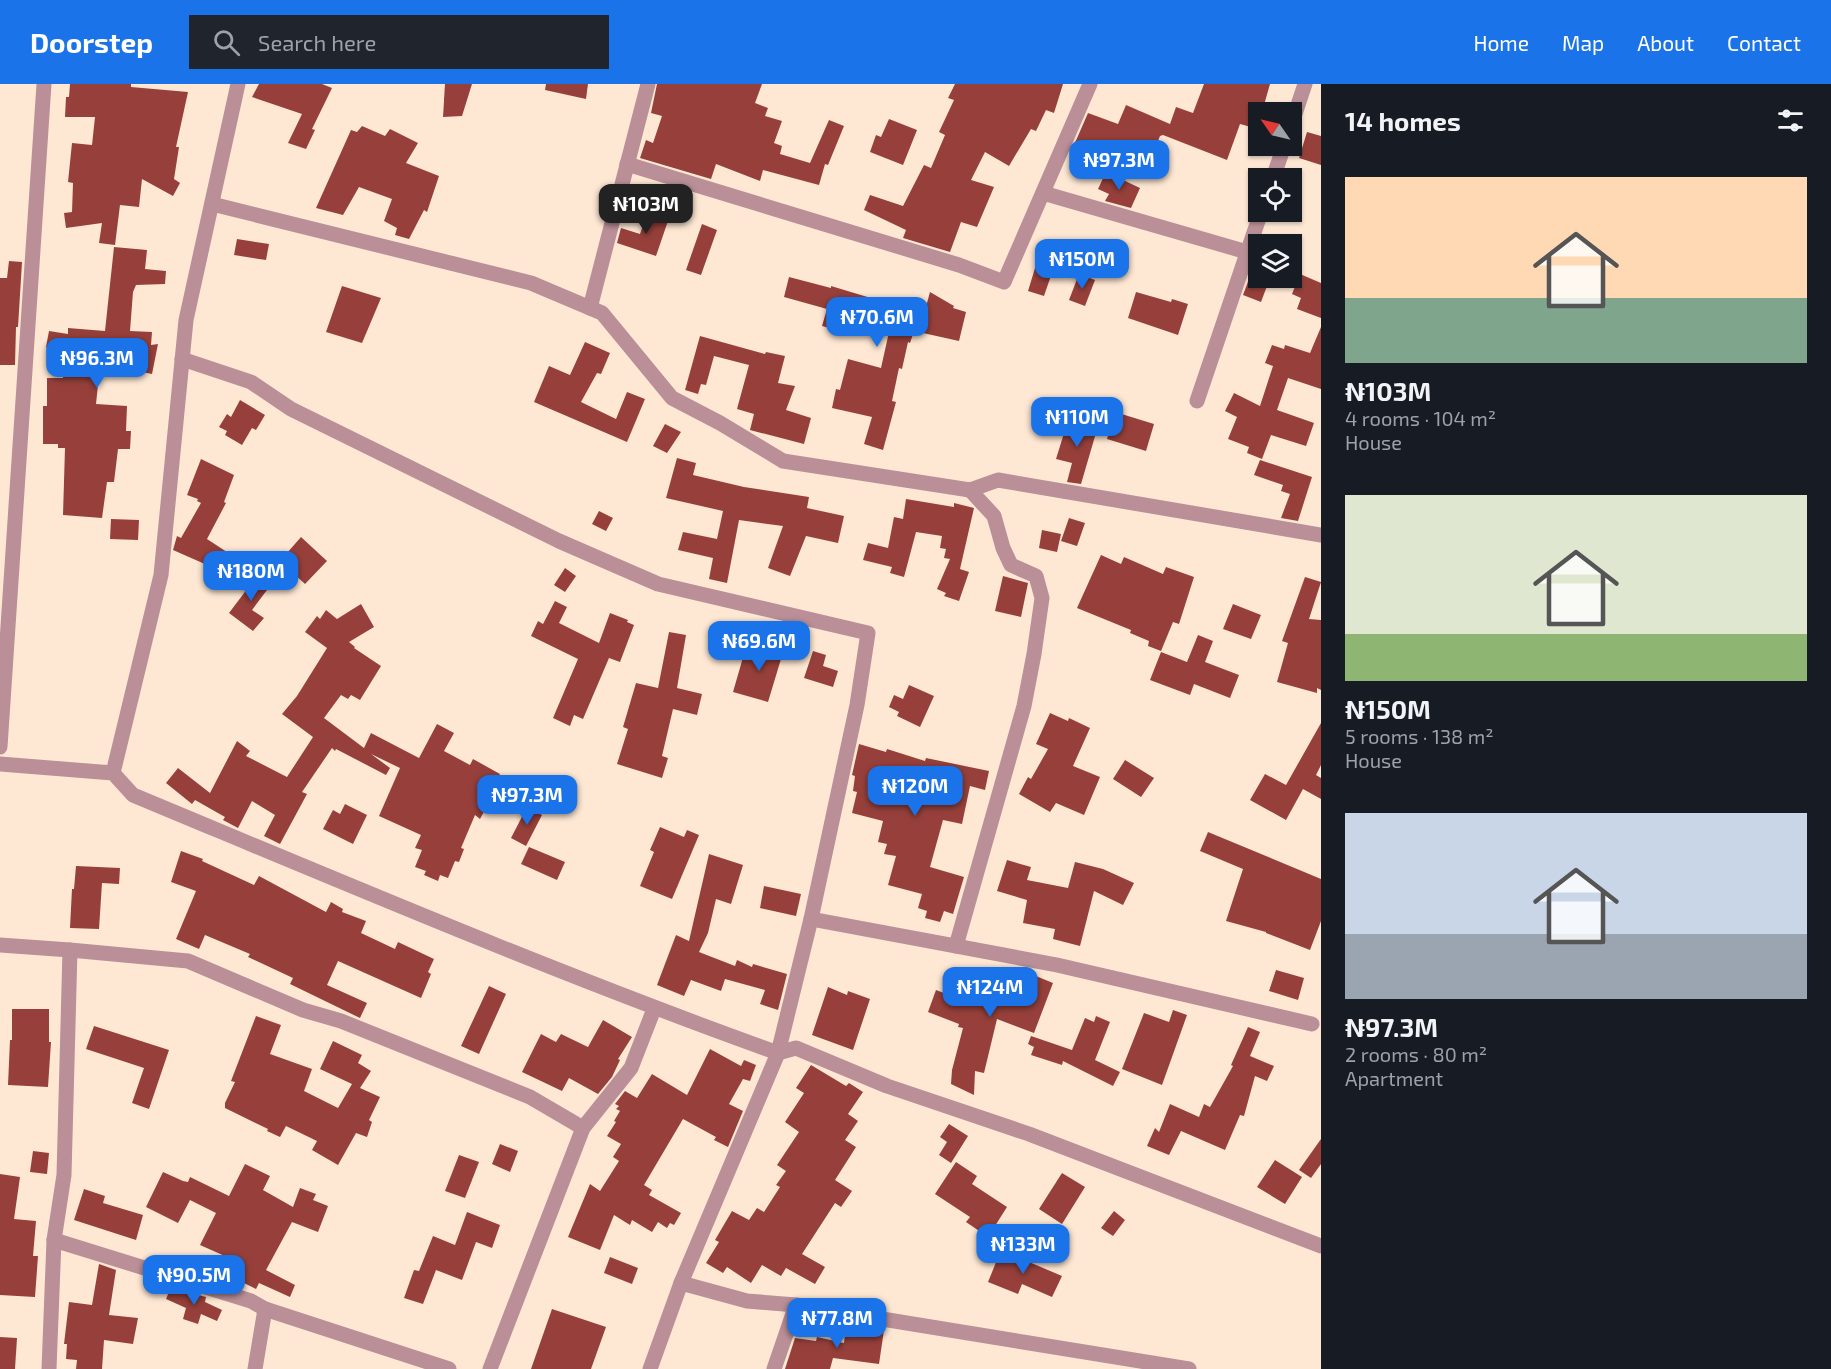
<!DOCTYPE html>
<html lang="en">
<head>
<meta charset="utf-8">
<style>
  body { margin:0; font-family:"Exo 2",sans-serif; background:#20242c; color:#f1f3f6; height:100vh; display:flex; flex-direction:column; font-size:22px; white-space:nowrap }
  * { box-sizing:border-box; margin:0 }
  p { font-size:20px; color:#9ea1a6 }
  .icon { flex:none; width:33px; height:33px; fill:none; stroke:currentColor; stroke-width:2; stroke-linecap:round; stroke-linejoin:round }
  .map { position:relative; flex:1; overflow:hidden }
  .details { display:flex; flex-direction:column; background:#171b24; width:510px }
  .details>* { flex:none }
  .needle { width:39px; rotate:304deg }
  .buttons { position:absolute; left:1248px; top:18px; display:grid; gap:12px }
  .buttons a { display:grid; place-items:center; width:54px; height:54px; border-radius:0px; background:#171b24; box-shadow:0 2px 4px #0004; font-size:30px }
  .price { position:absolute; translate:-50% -51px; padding:0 14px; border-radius:12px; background:#1a73e8; color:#fff; font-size:20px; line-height:39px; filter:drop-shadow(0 2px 3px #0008) }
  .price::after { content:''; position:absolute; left:50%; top:36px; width:18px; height:14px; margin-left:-9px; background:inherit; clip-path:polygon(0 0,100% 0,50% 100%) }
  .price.current { background:#222; color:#fff }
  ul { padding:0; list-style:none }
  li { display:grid; align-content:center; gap:12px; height:318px; padding:0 24px }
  li span { display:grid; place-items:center; height:186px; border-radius:0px; color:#555 }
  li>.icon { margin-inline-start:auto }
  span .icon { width:108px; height:108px; fill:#fffc; stroke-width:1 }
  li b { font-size:26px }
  h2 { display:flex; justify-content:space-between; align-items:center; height:72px; padding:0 24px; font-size:26px }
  header { display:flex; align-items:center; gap:36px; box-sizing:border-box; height:84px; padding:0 30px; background:#1a73e8; color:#fff }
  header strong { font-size:28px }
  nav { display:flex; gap:33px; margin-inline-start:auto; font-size:21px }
  .search { width:420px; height:54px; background:#20242c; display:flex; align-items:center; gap:15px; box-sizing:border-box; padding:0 21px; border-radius:0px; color:#9ea1a6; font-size:22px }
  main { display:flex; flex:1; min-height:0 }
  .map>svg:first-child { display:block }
  .building { fill:#97403b }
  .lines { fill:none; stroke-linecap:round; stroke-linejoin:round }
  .street { stroke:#ba8f98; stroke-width:15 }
</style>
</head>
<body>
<header>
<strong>Doorstep</strong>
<div class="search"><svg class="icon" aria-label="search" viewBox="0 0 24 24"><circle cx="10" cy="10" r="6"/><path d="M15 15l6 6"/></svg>Search here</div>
<nav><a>Home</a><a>Map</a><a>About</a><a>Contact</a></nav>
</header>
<main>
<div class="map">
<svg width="1321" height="1285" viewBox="0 0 1321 1285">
  <rect width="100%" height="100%" fill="#fee8d4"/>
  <!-- building -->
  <g class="building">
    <path d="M70 0H131V3L188 8 176 63H179L174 95 180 99 173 112 142 95 139 123 120 121 115 161 99 159 102 139 66 144 64 129 72 128 73 99 68 98 72 59 92 61 95 33H65L66 13H69Z"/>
    <path d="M259 0H322L332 4 312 45 315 46 306 65 288 59 302 30 252 13Z"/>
    <path d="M445 0H472L462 32 443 33Z"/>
    <path d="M546 0H588L586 15 545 6Z"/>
    <path d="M657 0H762L755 19 768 24 765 32 782 37 774 59 782 62 780 70 810 79 829 36 844 42 828 81 825 80 819 101 763 86 760 97 716 80 711 95 640 74 646 56 653 59 662 32 651 29Z"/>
    <path d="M955 0H1063L1054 29 1046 26 1036 47 1031 45 1009 82 985 68 971 96 994 103 977 143 961 138 950 168 903 154 906 146 864 126 870 111 903 122 924 81 931 84 945 51 939 48 954 16 948 14Z"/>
    <path d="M1204 0H1270L1262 28H1258V45L1240 40 1227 76 1163 51 1160 52 1152 72 1119 59 1108 86 1083 76 1084 73 1071 68 1088 29 1118 40 1126 21 1170 40 1176 23 1193 29Z"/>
    <path d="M889 35 917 46 903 81 870 68 876 51 881 53Z"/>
    <path d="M362 42 385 52 390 45 418 59 406 79 439 92 427 128 424 126 409 155 395 151 397 144 384 137 392 115 359 103 343 131 316 124 351 46 357 48Z"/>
    <path d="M1307 48 1321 52V81L1299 74Z"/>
    <path d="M1106 88 1140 104 1131 124 1105 117 1109 110 1098 105Z"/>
    <path d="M648 127 669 134 656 172 617 159 621 144 640 150Z"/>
    <path d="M702 140 717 146 701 191 686 186Z"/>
    <path d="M237 155 269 160 266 176 234 171Z"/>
    <path d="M114 163 147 166 145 185 166 187 165 200 136 201 133 208 130 247 152 248 151 261 158 260 152 290 118 283 100 282 96 320 127 322 126 347H131L130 365H118L114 398H107L102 434 63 431 65 364H58V360H43V322H47V294H63L66 268 46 263 49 247 68 250V244L105 247Z"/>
    <path d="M1040 168 1057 174 1044 212 1028 207Z"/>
    <path d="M9 177 22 178 18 243H16L15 281H0V194H7Z"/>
    <path d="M1079 190 1095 196 1085 222 1069 216Z"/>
    <path d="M1300 190 1321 199V234L1297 225 1301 214 1292 210Z"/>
    <path d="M789 193 831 204V202L924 230 930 208 954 222 953 224 966 228 959 257 914 247 910 259 908 258 902 285 899 284 892 317 896 318 883 366 864 360 872 333 832 324 836 305 840 306 848 275 881 284 891 239 873 233V231L843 226 837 246 822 242 827 225 784 213Z"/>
    <path d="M1249 195 1267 202 1261 218 1243 211Z"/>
    <path d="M342 202 381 214 362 259 326 248Z"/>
    <path d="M1136 208 1171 218 1172 215 1188 220 1178 251 1128 234Z"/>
    <path d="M1321 243V305L1288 294 1277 326 1314 339 1306 362 1271 351 1262 375 1247 369 1249 363 1228 355 1237 333 1225 327 1234 309 1260 322 1273 282 1265 279 1272 261 1284 265 1285 261 1310 269Z"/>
    <path d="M700 252 765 270 766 268 785 272 778 299 795 302 786 326 811 334 804 360 750 346 754 330 737 325 749 281 714 272 706 301 701 300 698 310 685 306Z"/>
    <path d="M585 258 610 269 601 290 597 289 581 318 616 335 627 308 645 315 627 358 534 318 549 282 570 291Z"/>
    <path d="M240 316 265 331 256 346 252 344 242 361 225 351 227 347 219 343 227 330 231 333Z"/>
    <path d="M1115 328 1154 340 1146 367 1107 355Z"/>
    <path d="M1069 333 1098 342 1081 400 1067 398 1072 379 1056 375Z"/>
    <path d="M665 340 681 348 667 369 653 362Z"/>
    <path d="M677 374 696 379 693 391 744 403 809 413 807 424 844 432 838 459 806 452 790 492 768 484 783 442 739 436 727 499 709 495 713 474 678 466 683 448 717 455 723 427 666 414Z"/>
    <path d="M201 375 234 391 224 418 226 419 207 455 233 472 223 488 173 466 177 452 181 454 201 419 197 417 198 415 187 411Z"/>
    <path d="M1260 376 1312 393 1298 437 1281 434 1290 410 1281 407 1283 401 1254 391Z"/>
    <path d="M906 415 954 423V419L974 424 960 485 969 488 959 517 944 512 946 509 937 505 950 475 944 474 946 465 940 464 942 452 916 448 904 493 890 489 892 483 863 476 868 459 888 464 894 433 903 435Z"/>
    <path d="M599 427 613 434 606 447 592 440Z"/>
    <path d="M1069 434 1085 439 1077 462 1061 457Z"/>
    <path d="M111 435 139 436 138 456 110 455Z"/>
    <path d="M1042 446 1061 450 1057 468 1039 464Z"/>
    <path d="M301 453 327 477 305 500 280 477Z"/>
    <path d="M1101 471 1121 480 1124 473 1163 490 1166 483 1194 493 1179 540 1173 538 1161 567 1148 562 1149 557 1130 549 1131 546 1077 524Z"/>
    <path d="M565 484 576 492 565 508 554 501Z"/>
    <path d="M260 488 273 498 252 526 264 534 253 547 229 529Z"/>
    <path d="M1003 492 1028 499 1021 533 995 527Z"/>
    <path d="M1305 493 1321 498 1309 535 1321 536V606L1317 604V609L1277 598 1288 559 1282 557Z"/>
    <path d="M555 517 567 523 559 539 599 559 610 529 628 536 627 538 634 541 620 578 609 574 583 635 574 631 570 642 553 634 578 575 531 552 538 537 543 540Z"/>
    <path d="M361 520 374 543 349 558 355 563 354 564 381 582 360 616 351 611 348 615 341 611 324 634 364 664 371 649 419 674 437 640 454 649 444 667 470 681 473 675 500 690 493 702 497 704 480 735 475 731 461 764 464 765 459 778 455 777 448 794 440 791 438 797 424 791 426 787 415 783 422 766 415 764 421 751 379 732 400 684 371 670 390 684 386 691 336 665 335 667 332 664 302 708 307 710 280 760 264 752 275 731 252 717 238 744 223 736 225 733 195 716 192 720 166 699 178 684 210 709 237 657 250 667 246 672 287 693 313 653 282 630 297 612 327 564 305 548 317 532 320 535 326 526 337 535Z"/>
    <path d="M1233 520 1261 531 1251 555 1223 545Z"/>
    <path d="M669 548 686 551 677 604 702 610 697 631 673 625 662 672 668 674 662 694 617 680 628 645 623 643 636 599 658 604Z"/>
    <path d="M1198 551 1213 557 1205 578 1239 591 1230 614 1194 600 1190 611 1150 596 1161 568 1187 578Z"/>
    <path d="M760 558 784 565 768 618 733 608 746 563 758 567Z"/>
    <path d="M813 567 826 571 823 582 838 587 833 603 804 594Z"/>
    <path d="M909 601 934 612 920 643 897 632 899 628 889 623 894 611 903 615Z"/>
    <path d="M1050 629 1068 637 1069 634 1090 644 1073 682 1100 693 1084 731 1056 719 1050 728 1019 710 1028 693 1031 695 1048 665 1036 660Z"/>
    <path d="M1321 639V681L1316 691 1321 694V715L1303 705 1286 736 1250 716 1265 690 1286 701Z"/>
    <path d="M859 660 886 668 887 665 925 677 926 674 989 687 985 706 970 702 962 740 943 736 930 783 964 793 953 830 944 827 940 838 925 834 927 827 918 824 922 810 888 801 896 772 884 770 887 760 878 758 883 737 852 729 857 708 853 707 855 692 852 691Z"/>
    <path d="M1125 676 1154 694 1141 713 1113 695Z"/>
    <path d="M345 720 367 731 353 760 323 745 333 726 340 730Z"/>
    <path d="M527 723 542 731 526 762 511 754Z"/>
    <path d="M660 743 684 753 687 746 699 751 672 815 640 802 654 768 650 766Z"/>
    <path d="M1208 748 1321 795V837L1310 866 1266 849V848L1226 837 1243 785 1200 767Z"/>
    <path d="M529 763 565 778 557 796 521 780Z"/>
    <path d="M181 767 203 775 202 777 254 801 259 792 326 828 331 818 343 825 342 828 366 837 361 849 395 865 398 858 434 875 428 888 431 890 421 914 338 877 327 901 367 919 360 934 290 900 293 894 248 873 250 870 205 851 199 865 176 855 196 807 171 798Z"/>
    <path d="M709 770 743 781 731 820 716 815 708 849 699 868 735 882 737 876 752 883 753 880 787 890 778 926 760 920 765 906 725 895 721 907 691 896 684 912 657 901 676 851 689 857Z"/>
    <path d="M1007 776 1031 783 1027 796 1068 804 1075 778 1103 785 1134 799 1123 821 1094 807 1080 862 1053 855 1055 845 1023 839 1027 816 997 807Z"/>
    <path d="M76 782 120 784 119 800 102 799 99 845 70 844 72 805H74Z"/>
    <path d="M764 802 801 810 796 832 760 824Z"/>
    <path d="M1021 886 1053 899 1034 949 997 935 984 989 975 987 974 1011 951 1000 952 986 963 944 958 943 959 940 928 928 936 906 965 917 966 913 974 915 980 889 1017 896Z"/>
    <path d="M1276 886 1304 894 1298 916 1269 907Z"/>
    <path d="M489 902 506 910 479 970 461 962Z"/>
    <path d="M828 903 847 911 848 907 870 915 853 966 812 951Z"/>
    <path d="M12 925H49V958H51L48 1003 8 1001 10 956H12Z"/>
    <path d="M1173 926 1187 931 1162 1001 1122 985 1144 929 1169 938Z"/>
    <path d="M256 932 281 941 270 970 312 985 304 1007 338 1024 352 1000 320 985 333 957 362 971 358 979 371 987 360 1004 380 1013 369 1036 372 1038 367 1053 356 1049 338 1081 312 1066 317 1057 286 1042 280 1053 267 1047 268 1045 225 1024V1019L235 998 231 997Z"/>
    <path d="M1096 932 1110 938 1095 976 1120 988 1113 1002 1063 977 1062 981 1031 971 1034 963 1028 960 1031 952 1072 966 1085 934 1094 938Z"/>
    <path d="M603 936 632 953 618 975 620 976 612 993 598 1010 569 994 562 1007 522 988 541 950 556 958 561 950 588 963Z"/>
    <path d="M94 942 169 966 149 1025 132 1019 144 984 86 965Z"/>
    <path d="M1248 943 1260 948 1250 972 1274 982 1267 997 1255 992 1244 1032 1240 1031 1225 1066 1181 1047 1169 1071 1147 1062 1155 1044 1159 1048 1170 1020 1199 1033 1204 1020 1210 1023 1233 982 1231 981Z"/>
    <path d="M710 965 741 982 744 976 756 981 750 997 743 995 729 1020 743 1027 728 1063 714 1056 716 1053 683 1035 644 1101 652 1106 649 1111 681 1129 674 1141 670 1139 667 1144 658 1138 652 1148 632 1136 630 1141 614 1131 600 1166 568 1153 590 1100 600 1107 619 1077 613 1073 621 1060 607 1052 616 1038 614 1037 620 1027 616 1025 619 1022 615 1020 625 1007 637 1014 652 990 687 1011Z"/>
    <path d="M811 981 846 1002 849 999 863 1008 848 1030 858 1037 845 1056 856 1063 835 1096 852 1107 841 1123 835 1119 802 1170 825 1183 815 1200 786 1184 781 1192 762 1181 751 1199 727 1183 723 1189 706 1179 719 1158 715 1156 732 1127 749 1136 757 1124 764 1128 780 1103 776 1101 786 1087 777 1081 799 1048 785 1038 804 1009 796 1004Z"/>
    <path d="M949 1040 968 1052 951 1079 939 1071 947 1058 940 1053Z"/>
    <path d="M1321 1055V1080L1311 1094 1299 1086Z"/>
    <path d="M500 1060 518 1067 510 1088 492 1080Z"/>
    <path d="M33 1067 49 1069 47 1090 30 1088Z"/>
    <path d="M459 1071 479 1078 465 1114 445 1107Z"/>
    <path d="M1275 1076 1302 1093 1285 1120 1257 1103Z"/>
    <path d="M956 1078 977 1092 972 1100 1007 1123 988 1153 966 1138 970 1133 935 1110Z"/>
    <path d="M245 1080 270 1092 263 1106 293 1123 300 1104 316 1110 313 1116 328 1122 318 1148 292 1138 266 1186 295 1201 290 1213 259 1199 256 1205 228 1191 236 1177 200 1161 216 1129 190 1116 178 1139 146 1123 163 1088 183 1097 188 1098 190 1093 229 1112Z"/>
    <path d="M1062 1089 1085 1103 1062 1140 1039 1125Z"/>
    <path d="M0 1090 20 1093 14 1135 36 1137 33 1172H38L35 1213 0 1211Z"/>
    <path d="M84 1105 105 1112 103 1119 143 1131 136 1156 74 1136Z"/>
    <path d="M1114 1127 1125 1136 1113 1152 1101 1144Z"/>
    <path d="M467 1128 500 1141 492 1164 476 1158 462 1196 436 1186 423 1220 404 1214 414 1186 419 1187 433 1152 455 1161Z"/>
    <path d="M1001 1166 1062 1192 1052 1213 1022 1200 1018 1210 988 1198Z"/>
    <path d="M610 1173 638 1184 632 1200 604 1189Z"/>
    <path d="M99 1180 116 1186 109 1231 138 1234 133 1260 104 1256 102 1285H76L77 1276 66 1275 67 1260H64L69 1218 92 1221Z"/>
    <path d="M171 1203 190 1211 191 1209 206 1213 205 1218 222 1226 217 1237 201 1230 198 1240 183 1235 186 1224 166 1215Z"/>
    <path d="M552 1225 606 1243 591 1285H531Z"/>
    <path d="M846 1241 884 1246 879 1280 833 1274 830 1285H785L795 1254 816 1257 817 1253 844 1259Z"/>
    <path d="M0 1253 17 1254 15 1285H0Z"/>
  </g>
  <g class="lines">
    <!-- street -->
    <g class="street">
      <path d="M1292 39 1305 0"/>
      <path d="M627 80 959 181 1004 198 1090 0"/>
      <path d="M1273 94 1284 62"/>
      <path d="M1043 109 1247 168"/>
      <path d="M212 120 531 199 602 229 672 314 720 339 783 377 970 406 998 396 1321 451"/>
      <path d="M590 224 648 0"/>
      <path d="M182 275 251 298 291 325 559 457 658 500 868 549 857 621 811 835 778 969 681 1199"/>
      <path d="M1197 317 1261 128"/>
      <path d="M0 663 44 0"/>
      <path d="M0 680 113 689 133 711C347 800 560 891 778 969L796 964 887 1002 1029 1050 1321 1162"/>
      <path d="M113 689 161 491 186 236 238 0"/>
      <path d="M811 835 1057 881 1312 940"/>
      <path d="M0 861 70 866 188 877 303 926 341 937 530 1013 583 1044"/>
      <path d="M956 862 1024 622 1034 570 1042 514 1036 492 1011 481 1003 464 994 432 970 406"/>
      <path d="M54 1156 251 1217 265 1225 449 1285"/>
      <path d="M49 1285 54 1156 64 1091 70 866"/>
      <path d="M255 1285 265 1225"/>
      <path d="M490 1285 583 1044 631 984 654 925"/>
      <path d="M650 1285 681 1199 747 1217 796 1221 1189 1285"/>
      <path d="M774 1285 796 1221"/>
    </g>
  </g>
</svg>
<div class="buttons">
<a><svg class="needle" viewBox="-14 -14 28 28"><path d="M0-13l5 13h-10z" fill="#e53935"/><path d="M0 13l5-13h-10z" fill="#9ea1a6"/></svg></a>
<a><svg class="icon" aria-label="locate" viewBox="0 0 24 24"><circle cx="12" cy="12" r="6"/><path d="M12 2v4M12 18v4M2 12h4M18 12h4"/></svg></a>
<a><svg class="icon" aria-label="layers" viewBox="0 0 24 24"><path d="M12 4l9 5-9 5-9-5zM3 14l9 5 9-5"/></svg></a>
</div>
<b class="price" style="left:1119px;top:107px">₦97.3M</b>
<b class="price current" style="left:646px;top:151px">₦103M</b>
<b class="price" style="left:1082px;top:206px">₦150M</b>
<b class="price" style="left:877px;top:264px">₦70.6M</b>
<b class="price" style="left:97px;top:305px">₦96.3M</b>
<b class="price" style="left:1077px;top:364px">₦110M</b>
<b class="price" style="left:251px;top:518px">₦180M</b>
<b class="price" style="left:759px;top:588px">₦69.6M</b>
<b class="price" style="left:915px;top:733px">₦120M</b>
<b class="price" style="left:527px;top:742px">₦97.3M</b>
<b class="price" style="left:990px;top:934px">₦124M</b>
<b class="price" style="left:1023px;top:1191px">₦133M</b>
<b class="price" style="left:194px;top:1222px">₦90.5M</b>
<b class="price" style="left:837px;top:1265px">₦77.8M</b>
</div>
<section class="details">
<h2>14 homes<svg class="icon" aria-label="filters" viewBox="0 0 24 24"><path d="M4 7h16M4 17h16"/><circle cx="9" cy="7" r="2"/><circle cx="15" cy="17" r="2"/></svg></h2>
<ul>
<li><span style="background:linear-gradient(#ffd9b3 65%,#7fa58c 0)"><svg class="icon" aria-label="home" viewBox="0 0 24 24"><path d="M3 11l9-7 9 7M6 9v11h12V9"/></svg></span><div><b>₦103M</b><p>4 rooms · 104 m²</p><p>House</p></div></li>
<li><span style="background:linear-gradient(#dfe7d0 75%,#8fb573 0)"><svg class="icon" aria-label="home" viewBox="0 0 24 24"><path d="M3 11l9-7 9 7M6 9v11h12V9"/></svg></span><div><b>₦150M</b><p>5 rooms · 138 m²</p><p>House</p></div></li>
<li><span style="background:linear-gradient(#c9d6e8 65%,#9aa5b1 0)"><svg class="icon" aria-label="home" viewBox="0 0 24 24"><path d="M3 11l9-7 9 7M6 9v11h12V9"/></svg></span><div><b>₦97.3M</b><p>2 rooms · 80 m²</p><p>Apartment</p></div></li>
</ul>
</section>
</main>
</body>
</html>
